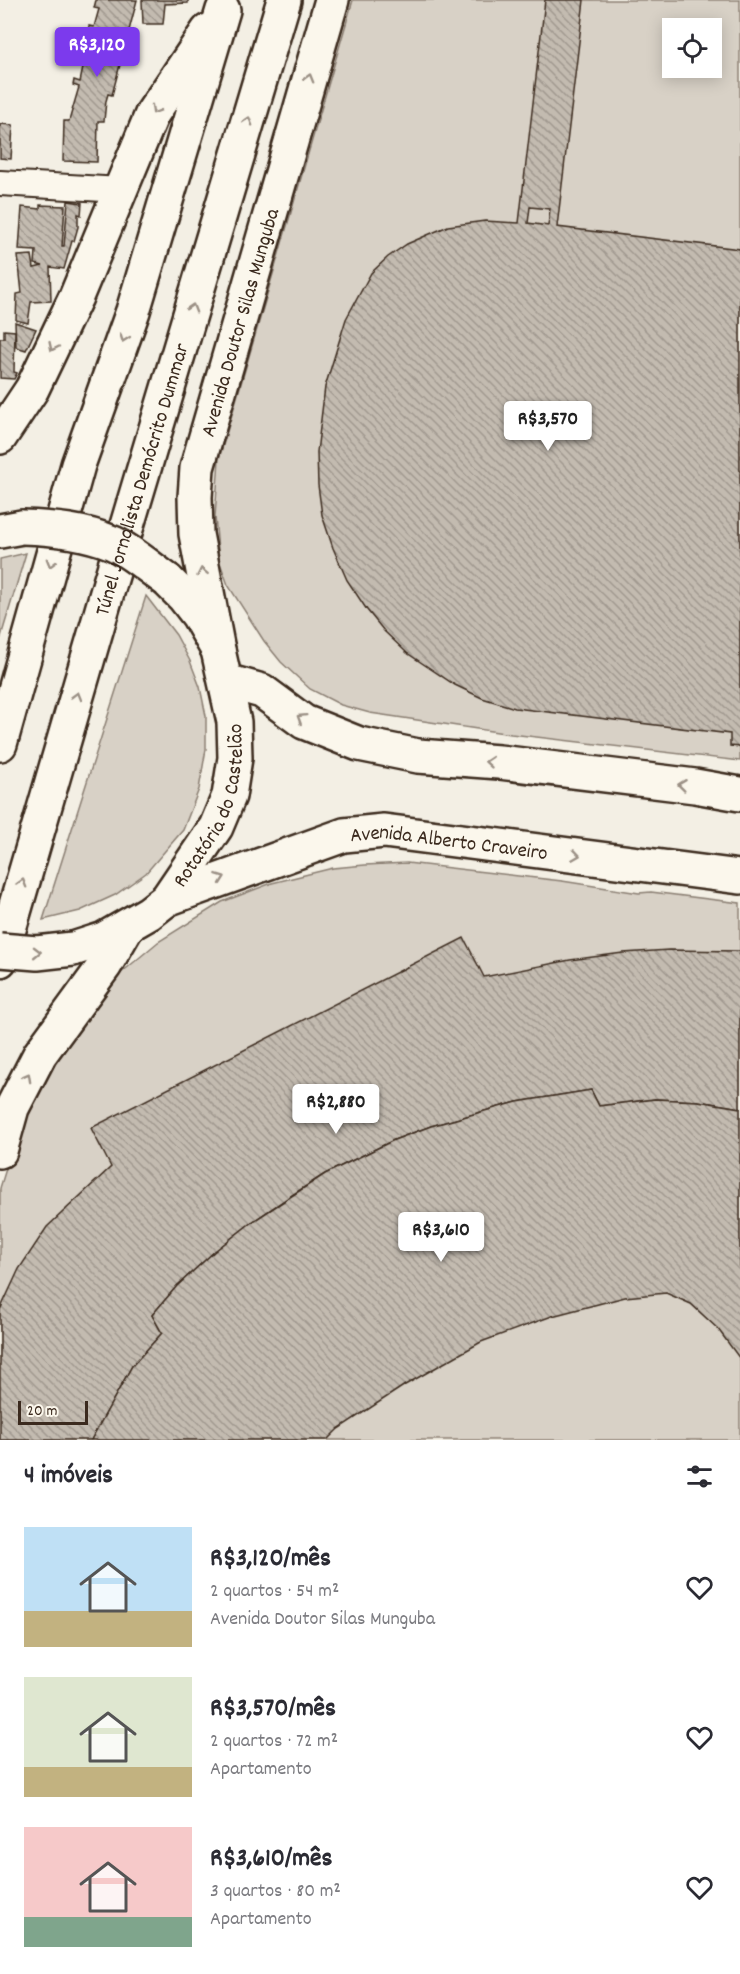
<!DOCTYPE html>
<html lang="pt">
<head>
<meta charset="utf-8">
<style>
  body { margin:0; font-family:Dekko,sans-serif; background:#f7f7f7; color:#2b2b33; height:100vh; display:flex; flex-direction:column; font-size:22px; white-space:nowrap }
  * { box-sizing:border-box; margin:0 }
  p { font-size:20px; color:#7c7c81 }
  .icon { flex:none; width:33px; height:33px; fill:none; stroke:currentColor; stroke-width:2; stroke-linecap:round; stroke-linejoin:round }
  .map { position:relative; height:1440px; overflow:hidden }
  .side { display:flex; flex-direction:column; background:#fff; flex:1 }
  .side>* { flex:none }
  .buttons { position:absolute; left:662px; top:18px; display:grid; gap:12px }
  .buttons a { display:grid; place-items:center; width:60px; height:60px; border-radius:0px; background:#fff; box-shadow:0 3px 15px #0003; font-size:30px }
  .scale { position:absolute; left:18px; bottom:15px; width:70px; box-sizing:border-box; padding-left:6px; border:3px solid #3b2a1e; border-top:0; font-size:16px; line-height:21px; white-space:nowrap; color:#3b2a1e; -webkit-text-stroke:4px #fbf7ec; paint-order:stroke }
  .price { position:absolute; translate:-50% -51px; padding:0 14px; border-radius:6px; background:#fff; color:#222; font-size:20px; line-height:39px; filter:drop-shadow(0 2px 3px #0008) }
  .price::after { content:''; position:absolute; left:50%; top:36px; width:18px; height:14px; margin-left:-9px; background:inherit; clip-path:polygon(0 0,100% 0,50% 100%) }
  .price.active { background:#7c3aed; color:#fff }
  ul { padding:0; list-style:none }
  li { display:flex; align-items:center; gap:18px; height:150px; padding:0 24px }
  li span { display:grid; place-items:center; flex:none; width:168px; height:120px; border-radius:0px; color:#555 }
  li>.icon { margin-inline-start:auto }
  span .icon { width:72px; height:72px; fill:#fffc; stroke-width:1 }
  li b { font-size:26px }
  h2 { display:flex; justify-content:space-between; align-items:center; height:72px; padding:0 24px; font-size:26px }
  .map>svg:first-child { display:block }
  .grass { fill:#d8d1c6; stroke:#8a7e72; stroke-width:1.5; fill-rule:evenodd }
  .building { fill:url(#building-back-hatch); stroke:#3b2a1e; stroke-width:1.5; fill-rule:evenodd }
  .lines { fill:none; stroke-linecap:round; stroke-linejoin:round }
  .street-casing { stroke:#3b2a1e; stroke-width:28 }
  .primary-casing { stroke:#3b2a1e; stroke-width:38 }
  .street { stroke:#fbf7ec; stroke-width:24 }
  .primary { stroke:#fbf7ec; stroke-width:33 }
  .primary-bridge-casing { stroke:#3b2a1e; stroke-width:38; stroke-linecap:butt }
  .primary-bridge { stroke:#fbf7ec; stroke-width:33 }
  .oneway { stroke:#9b9085 }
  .labels { text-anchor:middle; stroke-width:4.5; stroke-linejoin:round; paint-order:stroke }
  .street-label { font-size:21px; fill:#3b2a1e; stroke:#fbf7ec }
</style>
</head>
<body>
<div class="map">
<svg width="740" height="1440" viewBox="0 0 740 1440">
  <defs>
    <pattern id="building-back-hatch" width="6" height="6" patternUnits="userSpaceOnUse" patternTransform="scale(1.5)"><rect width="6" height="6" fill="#c3bbb0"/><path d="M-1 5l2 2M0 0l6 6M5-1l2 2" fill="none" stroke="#a0988f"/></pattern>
  </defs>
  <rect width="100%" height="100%" fill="#f3efe4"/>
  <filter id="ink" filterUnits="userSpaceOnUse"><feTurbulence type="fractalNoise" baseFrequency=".0167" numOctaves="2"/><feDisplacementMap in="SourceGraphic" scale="12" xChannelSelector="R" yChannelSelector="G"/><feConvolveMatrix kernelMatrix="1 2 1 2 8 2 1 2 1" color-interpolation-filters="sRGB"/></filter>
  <g filter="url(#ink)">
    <!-- grass -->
    <g class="grass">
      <path d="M353 0H740V761L511 734 370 713 341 705 310 689 281 662 264 641 228 585 219 560 215 517 219 459ZM672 28H711V68H672Z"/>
      <path d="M26 553 0 640V559Z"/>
      <path d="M146 596 176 635 190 661 200 687 206 716V749L199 789 183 830 146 873 115 895 80 911 43 920Z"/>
      <path d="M407 863 562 881 639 893 651 892 740 903V1440H0V1188L18 1130 44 1072 96 998 121 973 158 942 222 902 272 883 333 868 365 865Z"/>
    </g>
    <!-- building -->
    <g class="building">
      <path d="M96 0H137L112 95 108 94 106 101 104 121H98L97 162 63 161 64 121H69L79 87 73 85 74 80 80 82 84 63 79 62 81 53 87 54 92 37 87 35 89 26 94 27 99 9 94 8Z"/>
      <path d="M142 0H188V3L165 4 163 24H143Z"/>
      <path d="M545 0H584L557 227 740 249V747L730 746V734L515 708 482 698 455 685 407 653 384 631 367 610 347 580 333 548 322 515 318 485 317 452 325 387 346 319 371 273 388 257 407 244 448 226 485 221 519 223ZM530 207 550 209 548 226 528 223Z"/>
      <path d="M0 124 13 125 11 159 0 158Z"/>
      <path d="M68 201 82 203 81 215 78 214V227L74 241H72L64 269 50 267 51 301 31 302 28 323 16 320 17 294 22 293 18 256 32 255 34 268 43 266 35 264 36 251 19 250 22 207 40 209V205L65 206 62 246H64Z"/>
      <path d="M15 322 36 329 26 350 16 347Z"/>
      <path d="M4 330 15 331 14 372 17 373 14 379 0 378V338H4Z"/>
      <path d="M464 938 484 977 570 960 623 953 669 950 740 951V1108L698 1101 655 1099 599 1106 591 1090 517 1102 431 1126 394 1140 325 1174 289 1197 252 1222 215 1251 177 1286 152 1315 162 1333 132 1366 91 1440H0V1310L19 1269 47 1227 111 1167 91 1128Z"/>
      <path d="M591 1090 599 1106 655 1099 698 1101 740 1108V1359L718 1329 691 1304 666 1293 625 1297 552 1316 481 1342 405 1385 338 1429 327 1440H91L132 1366 162 1333 152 1315 177 1286 215 1251 252 1222 325 1174 394 1140 431 1126 517 1102Z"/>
    </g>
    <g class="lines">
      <!-- street casing -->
      <g class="street-casing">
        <path id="street" d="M0 183 121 190"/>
      </g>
      <!-- primary casing -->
      <g class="primary-casing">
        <g id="primary">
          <path d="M0 437 32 389 76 297 152 114 208 31"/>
          <path d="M0 531 22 527"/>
          <path id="s1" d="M218 650 196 534 195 497 197 468 332 0"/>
          <path d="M226 681 262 691 304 722 359 744 418 756 499 762 695 786 740 794"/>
          <path d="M0 744 78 465 133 311 223 10"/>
          <path id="s2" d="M167 899 344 835 384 831 740 877"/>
          <path id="s3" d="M73 949 104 939 149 913 167 899 216 827 229 796 235 758 234 722 218 650 198 615 184 597 167 580"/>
          <path id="s4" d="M0 960 111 579 284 0"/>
          <path d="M0 1151 12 1108 40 1054 105 965 127 927"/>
        </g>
      </g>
      <!-- street -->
      <use href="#street" class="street"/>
      <!-- primary -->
      <use href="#primary" class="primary"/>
      <!-- primary-bridge casing -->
      <g class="primary-bridge-casing">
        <g id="primary-bridge">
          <path d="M22 527C53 528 84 531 113 543 132 552 150 568 167 580"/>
          <path d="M0 950 37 953 73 949"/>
        </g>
      </g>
      <!-- primary-bridge -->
      <use href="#primary-bridge" class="primary-bridge"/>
    </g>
    <!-- one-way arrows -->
    <defs><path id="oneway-chevron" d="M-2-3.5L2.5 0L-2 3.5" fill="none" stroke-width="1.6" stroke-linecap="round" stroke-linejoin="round" transform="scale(1.5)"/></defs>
    <g class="oneway">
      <use href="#oneway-chevron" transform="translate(309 78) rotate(-74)"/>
      <use href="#oneway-chevron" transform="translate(155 110) rotate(120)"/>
      <use href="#oneway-chevron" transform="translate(248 121) rotate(-73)"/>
      <use href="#oneway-chevron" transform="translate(192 308) rotate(-73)"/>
      <use href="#oneway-chevron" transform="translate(124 338) rotate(110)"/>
      <use href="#oneway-chevron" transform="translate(53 347) rotate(115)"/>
      <use href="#oneway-chevron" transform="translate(51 563) rotate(106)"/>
      <use href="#oneway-chevron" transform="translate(202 572) rotate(-101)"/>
      <use href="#oneway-chevron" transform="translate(77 696) rotate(-74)"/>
      <use href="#oneway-chevron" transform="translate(301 718) rotate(-148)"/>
      <use href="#oneway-chevron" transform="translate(489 762) rotate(-175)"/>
      <use href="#oneway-chevron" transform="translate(682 785) rotate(-173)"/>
      <use href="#oneway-chevron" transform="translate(576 855) rotate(8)"/>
      <use href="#oneway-chevron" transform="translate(221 878) rotate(-20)"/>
      <use href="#oneway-chevron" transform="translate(22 883) rotate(-74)"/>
      <use href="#oneway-chevron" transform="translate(37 952) rotate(-1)"/>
      <use href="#oneway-chevron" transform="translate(27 1077) rotate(-61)"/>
    </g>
  </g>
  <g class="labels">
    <!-- street labels -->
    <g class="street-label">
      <text dy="7" stroke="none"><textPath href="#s1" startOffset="336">Avenida Doutor Silas Munguba</textPath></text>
      <text dy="7" stroke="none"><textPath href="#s4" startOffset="501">Túnel Jornalista Demócrito Dummar</textPath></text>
      <text dy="7" stroke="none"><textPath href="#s3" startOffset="213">Rotatória do Castelão</textPath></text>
      <text dy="7" stroke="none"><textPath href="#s2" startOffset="294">Avenida Alberto Craveiro</textPath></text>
    </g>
  </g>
</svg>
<div class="buttons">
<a><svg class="icon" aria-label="locate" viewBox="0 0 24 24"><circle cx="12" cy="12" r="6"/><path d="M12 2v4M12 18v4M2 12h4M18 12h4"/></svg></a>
</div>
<div class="scale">20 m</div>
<b class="price active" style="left:97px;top:78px">R$3,120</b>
<b class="price" style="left:548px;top:452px">R$3,570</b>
<b class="price" style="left:336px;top:1135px">R$2,880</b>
<b class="price" style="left:441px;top:1263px">R$3,610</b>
</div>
<section class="side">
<h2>4 imóveis<svg class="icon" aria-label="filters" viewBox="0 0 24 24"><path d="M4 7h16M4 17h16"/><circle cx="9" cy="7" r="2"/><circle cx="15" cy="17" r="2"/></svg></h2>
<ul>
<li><span style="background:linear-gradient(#bfe0f5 70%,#c2b280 0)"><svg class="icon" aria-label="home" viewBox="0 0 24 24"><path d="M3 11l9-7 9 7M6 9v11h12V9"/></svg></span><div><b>R$3,120/mês</b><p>2 quartos · 54 m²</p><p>Avenida Doutor Silas Munguba</p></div><svg class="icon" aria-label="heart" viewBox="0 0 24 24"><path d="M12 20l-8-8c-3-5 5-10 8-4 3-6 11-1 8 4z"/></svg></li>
<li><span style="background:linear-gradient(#dfe7d0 75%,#c2b280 0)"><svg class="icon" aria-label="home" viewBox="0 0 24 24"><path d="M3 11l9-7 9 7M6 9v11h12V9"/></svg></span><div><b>R$3,570/mês</b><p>2 quartos · 72 m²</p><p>Apartamento</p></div><svg class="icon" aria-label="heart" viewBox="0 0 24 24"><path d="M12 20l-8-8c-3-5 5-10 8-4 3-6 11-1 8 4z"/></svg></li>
<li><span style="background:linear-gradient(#f6c9c9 75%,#7fa58c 0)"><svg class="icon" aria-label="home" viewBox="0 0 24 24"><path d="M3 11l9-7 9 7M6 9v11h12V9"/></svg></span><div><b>R$3,610/mês</b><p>3 quartos · 80 m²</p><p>Apartamento</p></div><svg class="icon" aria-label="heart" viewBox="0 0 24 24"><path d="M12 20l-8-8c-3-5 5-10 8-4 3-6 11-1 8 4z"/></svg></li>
</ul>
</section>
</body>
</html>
